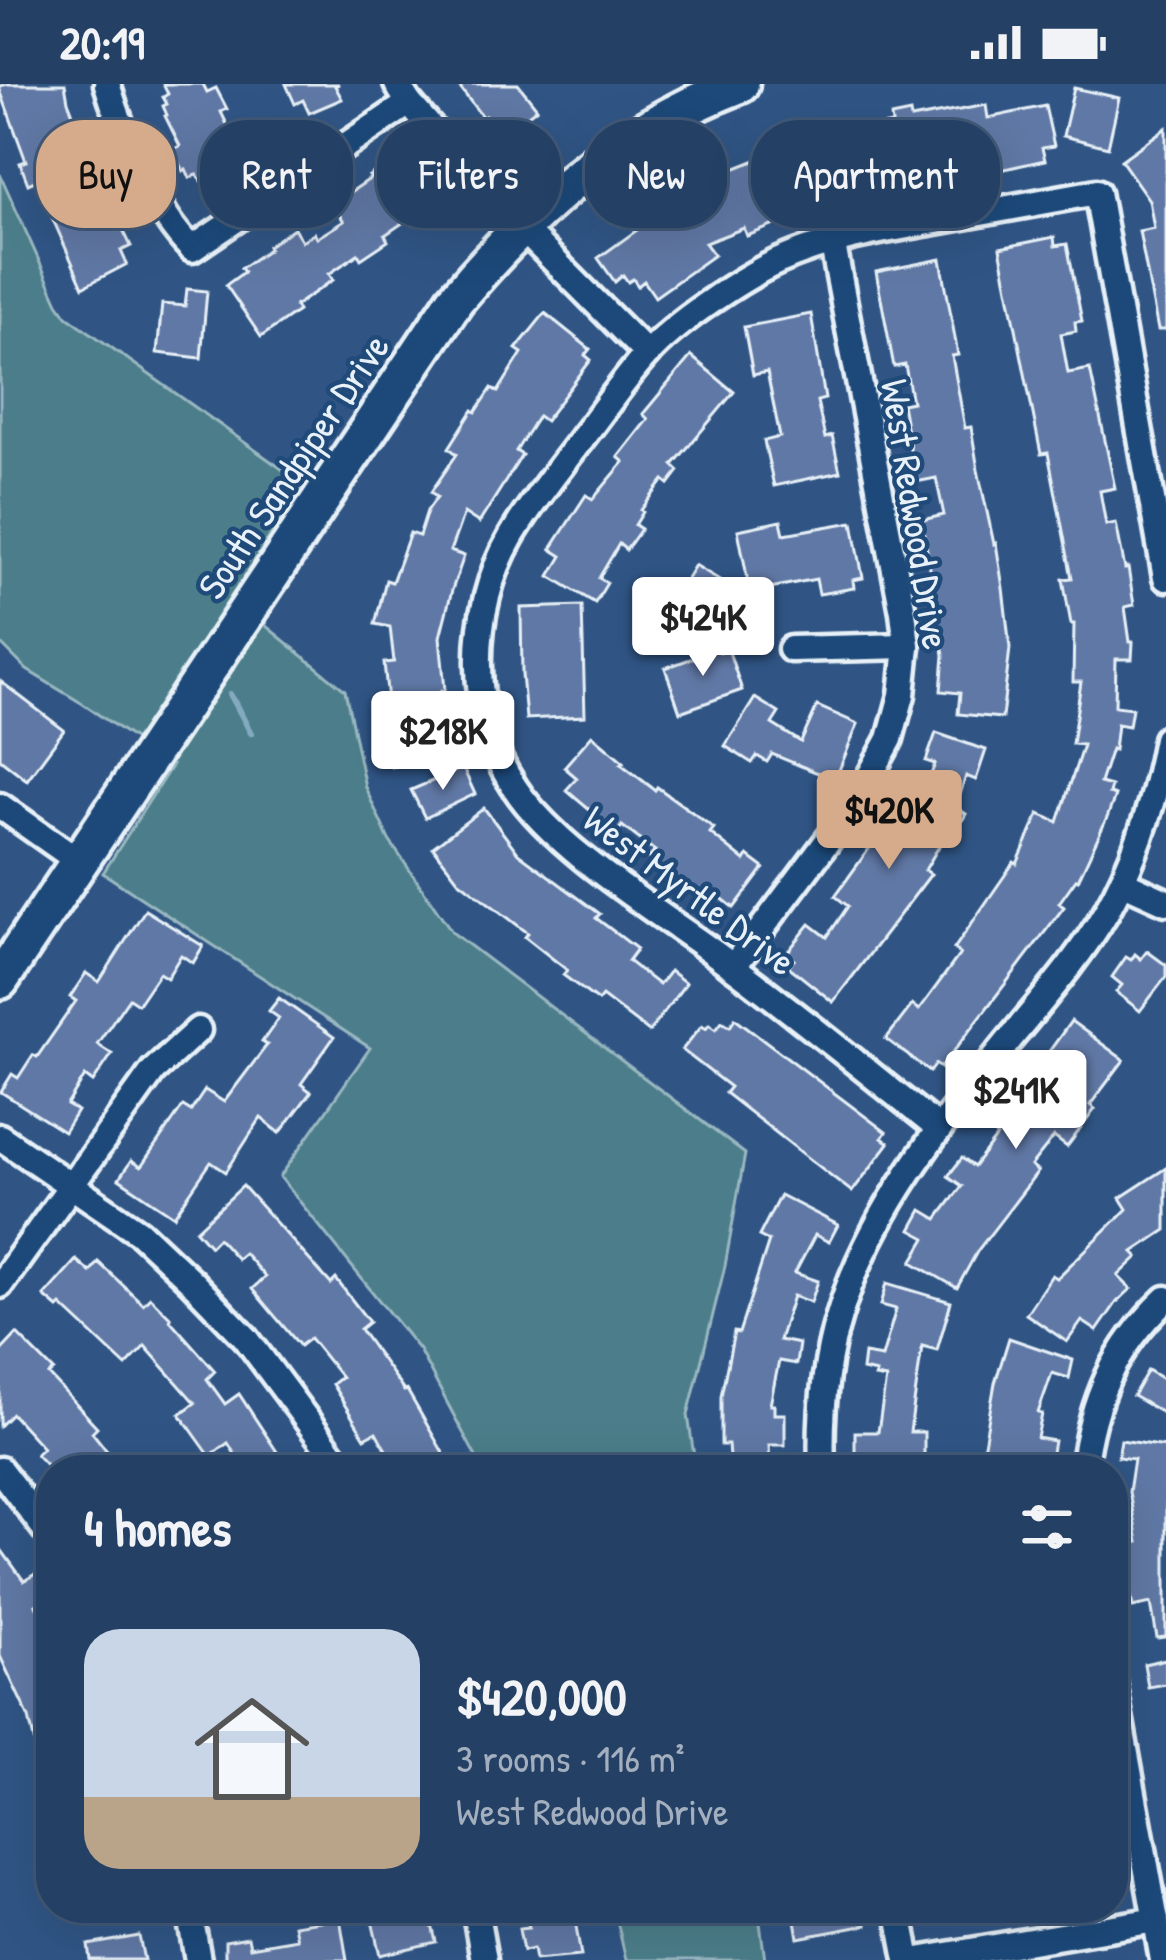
<!DOCTYPE html>
<html lang="en">
<head>
<meta charset="utf-8">
<style>
  body { margin:0; font-family:"Patrick Hand",sans-serif; background:#2c476a; color:#f1f3f6; height:100vh; display:flex; flex-direction:column; font-size:45px; white-space:nowrap }
  * { box-sizing:border-box; margin:0 }
  p { font-size:39px; color:#a3afbf }
  .icon { flex:none; width:66px; height:66px; fill:none; stroke:currentColor; stroke-width:2; stroke-linecap:round; stroke-linejoin:round }
  .map { position:relative; flex:1; overflow:hidden }
  .panel { position:absolute; left:36px; top:1371px; width:1092px; height:468px; display:flex; flex-direction:column; background:#244064; border-radius:48px; box-shadow:0 12px 48px #0002,0 0 0 3px #415978 }
  .panel>* { flex:none }
  .hud { position:absolute; left:36px; top:36px; width:1095px; height:108px; display:flex; gap:24px }
  .price { position:absolute; translate:-50% -102px; padding:0 27px; border-radius:12px; background:#fff; color:#222; font-size:39px; line-height:78px; filter:drop-shadow(0 3px 6px #0008) }
  .price::after { content:''; position:absolute; left:50%; top:72px; width:36px; height:27px; margin-left:-18px; background:inherit; clip-path:polygon(0 0,100% 0,50% 100%) }
  .price.current { background:#d6ab8b; color:#111 }
  ul { padding:0; list-style:none }
  li { display:flex; align-items:center; gap:36px; height:300px; padding:0 48px }
  li span { display:grid; place-items:center; flex:none; width:336px; height:240px; border-radius:36px; color:#555 }
  li>.icon { margin-inline-start:auto }
  span .icon { width:144px; height:144px; fill:#fffc; stroke-width:1 }
  li b { font-size:51px }
  h2 { display:flex; justify-content:space-between; align-items:center; height:144px; padding:0 48px; font-size:51px }
  .chip { padding:0 42px; border-radius:48px; background:#244064; box-shadow:0 12px 48px #0002,0 0 0 3px #415978; font-size:42px; line-height:108px }
  .chip.current { background:#d6ab8b; color:#111 }
  .status { display:flex; justify-content:space-between; align-items:center; height:84px; padding:0 60px; background:#244064; direction:ltr }
  .status svg { height:33px; fill:currentColor }
  .map>svg:first-child { display:block }
  .green { fill:#4c7e8a; stroke:#9ab8c1; stroke-width:3 }
  .lines { fill:none; stroke-linecap:round; stroke-linejoin:round }
  .stream { stroke:#84aac1; stroke-width:6 }
  .building { fill:#6078a5; stroke:#e8f1f8; stroke-width:3 }
  .street-casing { stroke:#e8f1f8; stroke-width:33 }
  .secondary-casing { stroke:#e8f1f8; stroke-width:45 }
  .street { stroke:#1f4a7a; stroke-width:24 }
  .secondary { stroke:#1f4a7a; stroke-width:36 }
  .labels { text-anchor:middle; stroke-width:9; stroke-linejoin:round; paint-order:stroke }
  .street-label { font-size:39px; fill:#e8f1f8; stroke:#1f4a7a }
</style>
</head>
<body>
<div class="status"><b>20:19</b><svg viewBox="0 0 49 12"><path d="M0 12V9h3v3zM5 12V6h3v6zM10 12V3h3v9zM15 12V0h3v12zM26 1h20v11H26zM47 4h2v5h-2z"/></svg></div>
<div class="map">
<svg width="1166" height="1876" viewBox="0 0 1166 1876">
  <rect width="100%" height="100%" fill="#305585"/>
  <filter id="ink" filterUnits="userSpaceOnUse"><feTurbulence type="fractalNoise" baseFrequency=".00833" numOctaves="2"/><feDisplacementMap in="SourceGraphic" scale="24" xChannelSelector="R" yChannelSelector="G"/><feConvolveMatrix kernelMatrix="1 2 1 2 8 2 1 2 1" color-interpolation-filters="sRGB"/></filter>
  <g filter="url(#ink)">
    <!-- green -->
    <g class="green">
      <path d="M0 90 58 219 67 232 303 400 255 476 266 542 345 606 365 703 389 756 453 849 745 1070 725 1182 688 1331 696 1386H483L419 1266 280 1093 370 964 103 789 172 681 83 620 27 586 0 559Z"/>
      <path d="M614 1824H758L765 1876H626Z"/>
    </g>
    <g class="lines">
      <!-- stream -->
      <path class="stream" d="M230 610 251 649"/>
    </g>
    <!-- building -->
    <g class="building">
      <path d="M8 0H65L68 17 82 53 72 56 91 102 102 97 119 124 114 127 131 162 121 167 127 180 83 203 51 131 59 127 42 94 28 100 20 79 26 77 0 6V2Z"/>
      <path d="M163 0H203L207 8 216 4 227 25 221 28 241 69 234 72 240 85 209 100 206 94 201 97 197 90 190 94 186 85 183 87 172 66 180 62 165 32 167 31 163 22 167 20 163 13 168 10Z"/>
      <path d="M286 0H339L335 2 342 15 309 29 303 16 295 20Z"/>
      <path d="M457 0H518L537 24 509 46 504 39 499 43 495 38 492 40 485 32 483 34Z"/>
      <path d="M1074 4 1119 14 1108 63 1063 52Z"/>
      <path d="M986 21 988 34 1045 22 1054 62 1042 64 1045 76 964 94V91L925 98 922 79 887 86 890 98 881 100 882 107 848 113V110L808 121 806 113 774 122 780 139 747 152 744 144 705 159 714 171 655 213 644 197 638 202 633 195 628 198 623 191 615 198 598 174 708 95 756 76 760 89 791 81 789 72 838 58 837 51 892 40 891 33 910 29 911 35Z"/>
      <path d="M1166 44V246H1158L1139 147 1154 144 1149 116 1121 76Z"/>
      <path d="M408 71 442 122 428 131 423 125 385 151 388 157 361 175 358 170 329 190 333 196 295 222 298 227 261 253 226 201 244 188 241 184 269 165 268 162 294 144 302 157 314 149 317 154 344 137 332 121 371 94 369 92 388 79 390 83Z"/>
      <path d="M1054 153 1055 162 1067 160 1082 237 1075 238 1076 247 1061 250 1068 289 1090 285 1115 404 1100 407 1106 441 1116 439 1125 485 1128 484 1134 521 1125 523 1130 558H1133L1132 575H1116L1115 622 1132 624 1129 642 1117 640 1114 666 1111 665 1100 699 1111 702 1109 710 1115 712 1107 734 1078 796 1076 795 1059 819 1064 823 941 984 936 980 930 988 886 955 912 921 919 926 960 870 954 865 1014 778 1017 780 1039 730 1058 738 1083 661 1072 660 1081 598H1073L1074 540H1071L1063 495 1072 494 1048 369 1041 370 1000 164Z"/>
      <path d="M941 175 958 271 952 272 965 344 971 343 978 386 994 460 996 459 1003 504 1010 564 1002 634 958 630 960 609 941 607 944 571 922 436 944 431 936 394 916 398 902 320 912 318 905 281 894 283 876 188Z"/>
      <path d="M187 205 207 207 201 274 157 269 162 220 185 222Z"/>
      <path d="M545 229 590 265 585 271 591 276 545 337 538 332 516 367 522 371 479 439 464 429 450 467 464 472 452 506 440 553 445 606 441 607 450 645 442 647 447 670 392 683 381 637 390 635 384 579 394 578 390 543 375 540 386 496 392 498 410 449 419 452 427 427 437 413 431 408 457 370 449 364 473 326 476 328 492 304 498 308 522 269 516 265Z"/>
      <path d="M811 230 825 315 817 317 825 354 832 352 840 388 774 402 764 357 780 353 767 288 753 291 744 243Z"/>
      <path d="M691 272 734 308 673 381 679 387 669 400 664 396 641 426 643 428 635 441 641 445 626 466 619 460 599 494 607 499 595 519 550 492 562 472 551 465 586 411 593 415 624 378 618 373 648 335 643 330Z"/>
      <path d="M781 437 784 450 853 438 863 494 853 496 854 504 819 510 816 495 750 508 738 446Z"/>
      <path d="M695 481 749 514 738 533 709 515 715 532 709 542 672 519Z"/>
      <path d="M582 522 585 632 526 635 522 590 521 524Z"/>
      <path d="M718 565 720 568 728 565 742 606 680 628 665 584Z"/>
      <path d="M0 597 64 646 27 696 0 675Z"/>
      <path d="M755 614 779 629 772 640 801 658 817 622 858 640 835 696 772 670 767 678 757 672 752 679 725 662Z"/>
      <path d="M936 649 986 666 976 696 966 692 956 723 966 730 957 746 951 742 925 786 931 790 833 918 788 882 794 876 786 870 810 840 827 853 848 822 835 812 884 744 900 717 912 724 928 698 935 680 926 677Z"/>
      <path d="M592 651 624 678 621 680 655 706 657 703 714 744 710 749 745 777 748 772 764 784 734 824 715 809 706 821 688 806 690 804 649 774 655 767 622 742 617 749 566 706 577 694 564 683Z"/>
      <path d="M463 684 475 710 425 734 411 706Z"/>
      <path d="M484 724 518 769 600 830 596 834 637 865 628 877 659 901 670 887 686 899 649 948 602 912 598 917 563 891 567 886 525 853 528 849 458 796 433 763Z"/>
      <path d="M145 826 203 862 193 879 181 871 167 894 159 889 138 920 129 914 97 960 112 970 93 998 85 992 67 1021 77 1027 64 1048 1 1008 12 990 18 994 33 971 37 973 76 917 70 913 86 889 99 898Z"/>
      <path d="M1147 867 1166 881V893L1140 927 1116 908 1122 901 1112 893 1126 873 1131 876 1135 870 1141 875Z"/>
      <path d="M279 914 334 953 301 1000 311 1008 280 1049 261 1034 226 1088 211 1078 174 1132 119 1095 131 1077 141 1083 183 1022 191 1027 205 1006 224 1018 267 961 262 958 279 934 269 927Z"/>
      <path d="M735 934 886 1048 882 1054 889 1059 852 1108 725 1009 730 1003 682 966 702 941 706 944 709 940 716 945 722 937 730 942Z"/>
      <path d="M1071 937 1124 976 1090 1021 1095 1025 1067 1063 1054 1053 1031 1082 1038 1088 978 1166 957 1204 912 1178 926 1154 911 1146 922 1126 937 1135 962 1102 948 1092 962 1074 974 1083 997 1053 991 1048Z"/>
      <path d="M1166 1084V1146L1133 1168 1138 1173 1118 1192 1131 1205 1117 1218 1097 1247 1082 1237 1067 1258 1026 1230 1052 1191 1057 1194 1127 1125 1120 1114Z"/>
      <path d="M243 1102 331 1200 336 1195 369 1238 360 1245 404 1307 407 1306 453 1386H397L376 1348 365 1354 332 1300 341 1293 310 1254 300 1262 252 1205 265 1193 244 1169 237 1175 218 1154 210 1162 196 1146Z"/>
      <path d="M780 1111 838 1141 829 1158 815 1151 795 1189 818 1197 811 1218 793 1212 779 1256 799 1260 796 1280 779 1277 770 1321H774V1330H785V1361H769L770 1384 730 1386 728 1361H721V1312L734 1248 739 1249 769 1157 759 1152Z"/>
      <path d="M76 1176 90 1188 98 1178 143 1220 150 1213 171 1234 170 1236 215 1287 207 1295 225 1320 239 1310 289 1386H245L228 1359 210 1372 180 1330 195 1319 145 1262 126 1282 61 1221 58 1224 44 1212Z"/>
      <path d="M887 1199 951 1218 937 1266 922 1262 910 1348H924V1386H871L872 1370H855V1348H878L886 1295 875 1293 876 1289 862 1286 864 1270 882 1273 896 1225 881 1221Z"/>
      <path d="M17 1250 54 1287 49 1291 97 1343 92 1348 122 1386H71L63 1376 51 1386 36 1370 43 1364 12 1330 0 1342V1268Z"/>
      <path d="M1009 1254 1073 1276 1069 1294 1052 1289 1038 1329 1042 1330 1037 1354 1054 1357 1050 1380 983 1366 995 1299Z"/>
      <path d="M1148 1286 1166 1297V1331L1133 1312Z"/>
      <path d="M1121 1356 1166 1363V1553L1157 1554 1151 1519 1133 1523 1121 1461 1138 1458 1129 1408 1134 1375 1118 1373Z"/>
      <path d="M0 1464 24 1497 35 1490 49 1513 36 1521 51 1547V1698L44 1699 29 1634 0 1572Z"/>
      <path d="M1166 1575V1600L1148 1603 1144 1580Z"/>
      <path d="M369 1824H428L436 1858 380 1871Z"/>
      <path d="M573 1824 581 1872 535 1876 533 1865 523 1867 519 1845 529 1844 527 1832Z"/>
      <path d="M793 1824H864L867 1841 798 1854Z"/>
      <path d="M340 1834 347 1876H225V1857L248 1853 250 1863 297 1855 294 1841Z"/>
      <path d="M139 1852 144 1876H90L88 1861Z"/>
    </g>
    <g class="lines">
      <!-- street casing -->
      <g class="street-casing">
        <g id="street">
          <path d="M107 0C122 50 155 130 192 165L409 19"/>
          <path d="M397 0 409 19 495 117 647 270"/>
          <path d="M791 565 907 562"/>
          <path d="M0 722 78 777"/>
          <path d="M1122 798 1166 818"/>
          <path d="M733 883 853 723 890 655 902 611 907 562 903 528 832 156"/>
          <path d="M938 1044C865 986 792 926 717 871 656 826 556 766 515 704 467 632 468 527 511 453 532 417 560 384 585 350 605 324 624 296 646 271 673 240 741 194 779 177 831 154 880 147 936 137 990 127 1043 118 1097 108L1166 494"/>
          <path d="M0 1053 139 1148 191 1197 246 1254 344 1386"/>
          <path d="M0 1201 153 987 198 946"/>
          <path d="M0 1386 51 1453"/>
          <path d="M822 1386C820 1335 824 1281 839 1232 869 1130 941 1040 1006 960 1041 917 1078 876 1106 828 1136 775 1155 715 1166 655"/>
          <path d="M1083 1386C1092 1316 1114 1264 1166 1215"/>
          <path d="M1113 1598 1163 1876"/>
          <path d="M475 1824 484 1876"/>
          <path d="M898 1824 908 1876"/>
          <path d="M198 1876 189 1826 202 1824"/>
          <path d="M918 1876 1156 1836"/>
        </g>
      </g>
      <!-- secondary casing -->
      <g class="secondary-casing">
        <path id="secondary" d="M0 896 455 216C537 119 619 47 740 0"/>
      </g>
      <!-- street -->
      <use href="#street" class="street"/>
      <!-- secondary -->
      <use href="#secondary" class="secondary"/>
    </g>
  </g>
  <g class="labels">
    <!-- street labels -->
    <g class="street-label">
      <text transform="translate(293 382) rotate(-56)" y="14">South Sandpiper Drive</text>
      <text transform="translate(916 430) rotate(81)" y="14">West Redwood Drive</text>
      <text transform="translate(690 806) rotate(37)" y="14">West Myrtle Drive</text>
    </g>
  </g>
</svg>
<b class="price" style="left:703px;top:595px">$424K</b>
<b class="price" style="left:443px;top:709px">$218K</b>
<b class="price current" style="left:889px;top:788px">$420K</b>
<b class="price" style="left:1016px;top:1068px">$241K</b>
<div class="hud">
<a class="chip current">Buy</a>
<a class="chip">Rent</a>
<a class="chip">Filters</a>
<a class="chip">New</a>
<a class="chip">Apartment</a>
</div>
<section class="panel">
<h2>4 homes<svg class="icon" aria-label="filters" viewBox="0 0 24 24"><path d="M4 7h16M4 17h16"/><circle cx="9" cy="7" r="2"/><circle cx="15" cy="17" r="2"/></svg></h2>
<ul>
<li><span style="background:linear-gradient(#c9d6e8 70%,#b9a48a 0)"><svg class="icon" aria-label="home" viewBox="0 0 24 24"><path d="M3 11l9-7 9 7M6 9v11h12V9"/></svg></span><div><b>$420,000</b><p>3 rooms · 116 m²</p><p>West Redwood Drive</p></div></li>
</ul>
</section>
</div>
</body>
</html>
